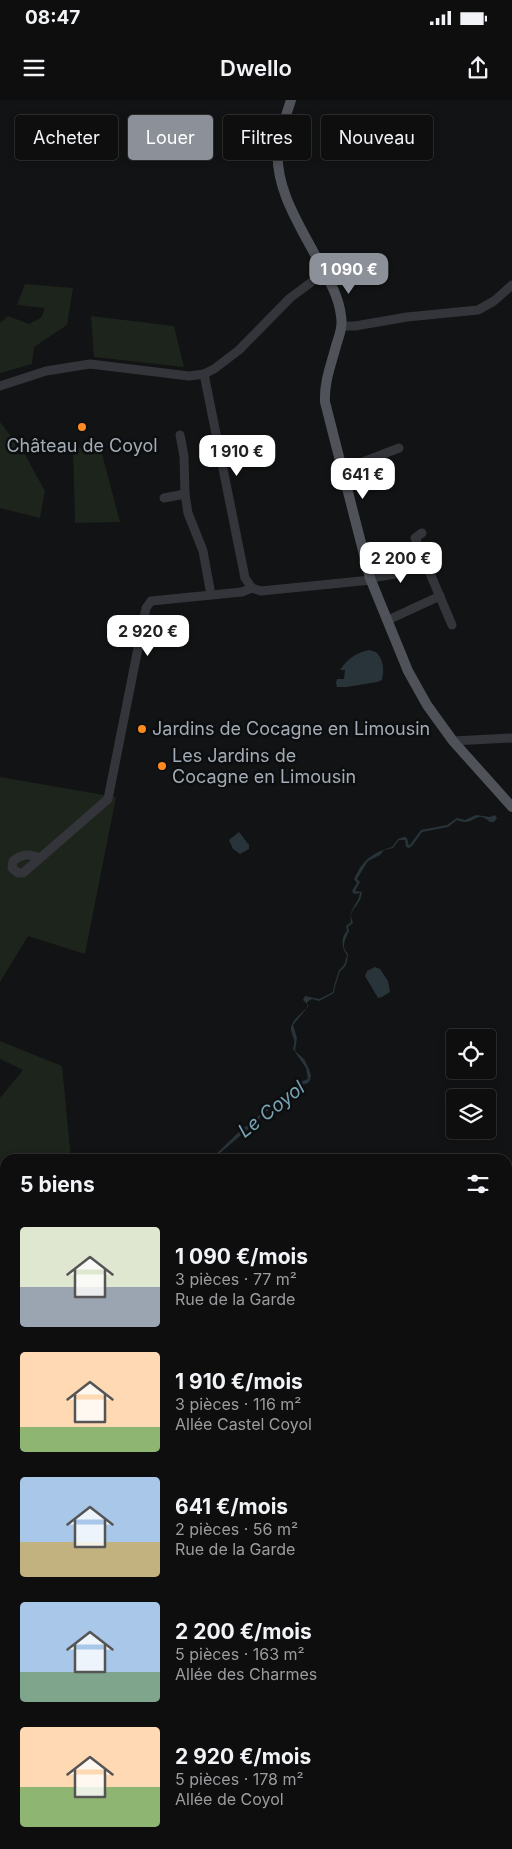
<!DOCTYPE html>
<html lang="fr">
<head>
<meta charset="utf-8">
<style>
  body { margin:0; font-family:Inter,sans-serif; background:#1c1c1d; color:#f1f3f6; height:100vh; display:flex; flex-direction:column; font-size:19px; white-space:nowrap }
  * { box-sizing:border-box; margin:0 }
  p { font-size:16px; color:#9b9c9e }
  .icon { flex:none; width:28px; height:28px; fill:none; stroke:currentColor; stroke-width:2; stroke-linecap:round; stroke-linejoin:round }
  .map { position:relative; flex:1; overflow:hidden }
  .drawer { position:absolute; left:0px; top:1054px; width:512px; height:696px; display:flex; flex-direction:column; background:#0e0e0f; border-radius:15px 15px 0 0; box-shadow:0 2px 8px #0003,0 0 0 1px #2e2e2f }
  .drawer>* { flex:none }
  .guide { position:absolute; left:15px; top:15px; width:482px; height:45px; display:flex; gap:10px }
  .tools { position:absolute; left:446px; top:929px; display:grid; gap:10px }
  .tools a { display:grid; place-items:center; width:50px; height:50px; border-radius:5px; background:#0e0e0f; box-shadow:0 2px 8px #0003,0 0 0 1px #2e2e2f; font-size:25px }
  .price { position:absolute; translate:-50% -42px; padding:0 11px; border-radius:10px; background:#fff; color:#222; font-size:16px; line-height:32px; filter:drop-shadow(0 1px 2px #0008) }
  .price::after { content:''; position:absolute; left:50%; top:30px; width:15px; height:11px; margin-left:-8px; background:inherit; clip-path:polygon(0 0,100% 0,50% 100%) }
  .price.on { background:#8c9099; color:#fff }
  ul { padding:0; list-style:none }
  li { display:flex; align-items:center; gap:15px; height:125px; padding:0 20px }
  li span { display:grid; place-items:center; flex:none; width:140px; height:100px; border-radius:5px; color:#555 }
  li>.icon { margin-inline-start:auto }
  span .icon { width:60px; height:60px; fill:#fffc; stroke-width:1 }
  li b { font-size:21px }
  h2 { display:flex; justify-content:space-between; align-items:center; height:60px; padding:0 20px; font-size:21px }
  .tag { padding:0 18px; border-radius:5px; background:#0e0e0f; box-shadow:0 2px 8px #0003,0 0 0 1px #2e2e2f; font-size:18px; line-height:45px }
  .tag.on { background:#8c9099; color:#fff }
  .status { display:flex; justify-content:space-between; align-items:center; height:35px; padding:0 25px; background:#0e0e0f; direction:ltr }
  .status svg { height:14px; fill:currentColor }
  header { display:flex; justify-content:space-between; align-items:center; height:65px; padding:0 20px; background:#0e0e0f; font-size:22px; font-weight:600 }
  .map>svg:first-child { display:block }
  .green { fill:#1d241c }
  .water { fill:#283439 }
  .lines { fill:none; stroke-linecap:round; stroke-linejoin:round }
  .minor { stroke:#33353a; stroke-width:9 }
  .major { stroke:#4f5359; stroke-width:10 }
  .poi-dot { fill:#ff8b20; stroke:#0d0e0f; stroke-width:2 }
  .labels { text-anchor:middle; stroke-width:5; stroke-linejoin:round; paint-order:stroke }
  .poi-label { font-size:18px; fill:#a3acb6; stroke:#0d0e0f; text-anchor:start }
  .water-label { font-size:19px; font-style:italic; fill:#77a3b4; stroke:#0d0e0f }
</style>
</head>
<body>
<div class="status"><b>08:47</b><svg viewBox="0 0 49 12"><path d="M0 12V9h3v3zM5 12V6h3v6zM10 12V3h3v9zM15 12V0h3v12zM26 1h20v11H26zM47 4h2v5h-2z"/></svg></div>
<header><svg class="icon" aria-label="menu" viewBox="0 0 24 24"><path d="M4 6h16M4 12h16M4 18h16"/></svg>Dwello<svg class="icon" aria-label="share" viewBox="0 0 24 24"><path d="M12 15V3M7 8l5-5 5 5M5 13v7h14v-7"/></svg></header>
<div class="map">
<svg width="512" height="1749" viewBox="0 0 512 1749">
  <rect width="100%" height="100%" fill="#121314"/>
  <!-- green -->
  <g class="green">
    <path d="M25 184 73 188 67 225 34 247 32 264 0 273V223L8 216 29 224 41 218 45 208 17 205Z"/>
    <path d="M91 216 174 226 184 267 94 257Z"/>
    <path d="M0 322 24 353 45 391 40 418 0 408Z"/>
    <path d="M73 347 101 350 120 422 75 423Z"/>
    <path d="M0 677 116 697 85 854 28 836 0 882Z"/>
    <path d="M0 941 62 966 71 1059H5V1170L0 1171V998L23 970 0 959Z"/>
    <path d="M0 1693 5 1694V1731L0 1729Z"/>
  </g>
  <!-- water -->
  <g class="water">
    <path d="M369 550 376 552C384 560 384 570 382 580L377 582 347 587H337L336 583 337 579H344L345 570H340C348 558 356 553 369 550Z"/>
    <path d="M476 715 490 717 495 715 497 718 494 722H490C478 711 478 720 466 722 463 722 460 721 457 720L448 727 422 732 412 746 409 748 406 747 405 740H399L393 748 384 750 380 755 368 761 357 779 360 782 355 791 362 792C361 804 352 808 351 815 351 818 352 820 353 823L348 827 349 831C346 838 340 846 348 854 347 862 347 867 340 871 338 879 335 884 334 893L319 901 312 899 307 902 308 907 293 925 297 938 295 951 304 959 309 969 311 976 310 980 308 983 297 987 274 1008 265 1012 254 1024 213 1059H211L242 1029 254 1021 263 1011 300 982 308 979 306 968 293 949C296 938 293 939 291 930 290 922 301 913 307 908V904L303 900 305 896 319 899 333 892C334 883 337 878 339 870 345 866 345 862 347 855 341 848 341 837 347 831L346 826 351 822C348 809 358 805 360 793L354 794 352 791 357 783 354 779C357 774 359 768 363 764 368 756 383 749 392 747L398 739 404 737 407 738 409 746 421 730 447 725 457 718 465 720Z"/>
    <path d="M239 732 249 745V749L240 754 233 749 229 740Z"/>
    <path d="M375 867 380 869 388 881 390 892 382 897 378 898 365 876 367 871Z"/>
  </g>
  <g class="lines">
    <!-- minor -->
    <g class="minor">
      <path d="M342 226H355L407 217 478 210 494 201 512 185"/>
      <path d="M204 274 245 478 252 488"/>
      <path d="M0 286 46 271 90 264 189 276 204 274 214 269 239 250 290 198 325 172"/>
      <path d="M180 335 184 356 185 394 188 413 203 451 211 495"/>
      <path d="M342 370 399 348"/>
      <path d="M164 398 185 394"/>
      <path d="M422 433 415 438 452 525"/>
      <path d="M370 478 395 474 426 463"/>
      <path d="M388 520 440 496"/>
      <path d="M453 641 512 638"/>
      <path d="M40 758C29 753 22 754 13 761L12 768 18 773H23L108 699 146 508 151 501 242 492 252 488 261 491 371 480"/>
      <path d="M508 1069 512 1072"/>
      <path d="M0 1178 5 1177"/>
      <path d="M0 1357 5 1358"/>
      <path d="M0 1522 5 1518"/>
      <path d="M508 1588 512 1590"/>
      <path d="M251 1745 265 1749"/>
      <path d="M448 1745 449 1749"/>
      <path d="M26 1749 27 1745"/>
      <path d="M185 1749 187 1745"/>
      <path d="M297 1749V1745"/>
    </g>
    <!-- major -->
    <path class="major" d="M291 0C286 16 280 31 278 48 274 89 302 129 320 164 329 180 339 197 341 216 343 227 339 236 336 246 331 265 324 282 325 302L370 478 408 571 427 605 453 641 512 707"/>
  </g>
  <!-- markers -->
  <g class="poi-dot">
    <circle cx="82" cy="327" r="5"/>
    <circle cx="142" cy="629" r="5"/>
    <circle cx="162" cy="666" r="5"/>
  </g>
  <g class="labels">
    <!-- poi labels -->
    <g class="poi-label">
      <text x="82" y="352" text-anchor="middle">Château de Coyol</text>
      <text x="152" y="635">Jardins de Cocagne en Limousin</text>
      <text x="172" y="662">Les Jardins de<tspan x="172" dy="21">Cocagne en Limousin</tspan></text>
    </g>
    <!-- water labels -->
    <g class="water-label">
      <text transform="translate(271 1009) rotate(-38)" y="7">Le Coyol</text>
    </g>
  </g>
</svg>
<div class="tools">
<a><svg class="icon" aria-label="locate" viewBox="0 0 24 24"><circle cx="12" cy="12" r="6"/><path d="M12 2v4M12 18v4M2 12h4M18 12h4"/></svg></a>
<a><svg class="icon" aria-label="layers" viewBox="0 0 24 24"><path d="M12 4l9 5-9 5-9-5zM3 14l9 5 9-5"/></svg></a>
</div>
<b class="price on" style="left:349px;top:195px">1 090 €</b>
<b class="price" style="left:237px;top:377px">1 910 €</b>
<b class="price" style="left:363px;top:400px">641 €</b>
<b class="price" style="left:401px;top:484px">2 200 €</b>
<b class="price" style="left:148px;top:557px">2 920 €</b>
<div class="guide">
<a class="tag">Acheter</a>
<a class="tag on">Louer</a>
<a class="tag">Filtres</a>
<a class="tag">Nouveau</a>
</div>
<section class="drawer">
<h2>5 biens<svg class="icon" aria-label="filters" viewBox="0 0 24 24"><path d="M4 7h16M4 17h16"/><circle cx="9" cy="7" r="2"/><circle cx="15" cy="17" r="2"/></svg></h2>
<ul>
<li><span style="background:linear-gradient(#dfe7d0 60%,#9aa5b1 0)"><svg class="icon" aria-label="home" viewBox="0 0 24 24"><path d="M3 11l9-7 9 7M6 9v11h12V9"/></svg></span><div><b>1 090 €/mois</b><p>3 pièces · 77 m²</p><p>Rue de la Garde</p></div></li>
<li><span style="background:linear-gradient(#ffd9b3 75%,#8fb573 0)"><svg class="icon" aria-label="home" viewBox="0 0 24 24"><path d="M3 11l9-7 9 7M6 9v11h12V9"/></svg></span><div><b>1 910 €/mois</b><p>3 pièces · 116 m²</p><p>Allée Castel Coyol</p></div></li>
<li><span style="background:linear-gradient(#a9c7e8 65%,#c2b280 0)"><svg class="icon" aria-label="home" viewBox="0 0 24 24"><path d="M3 11l9-7 9 7M6 9v11h12V9"/></svg></span><div><b>641 €/mois</b><p>2 pièces · 56 m²</p><p>Rue de la Garde</p></div></li>
<li><span style="background:linear-gradient(#a9c7e8 70%,#7fa58c 0)"><svg class="icon" aria-label="home" viewBox="0 0 24 24"><path d="M3 11l9-7 9 7M6 9v11h12V9"/></svg></span><div><b>2 200 €/mois</b><p>5 pièces · 163 m²</p><p>Allée des Charmes</p></div></li>
<li><span style="background:linear-gradient(#ffd9b3 60%,#8fb573 0)"><svg class="icon" aria-label="home" viewBox="0 0 24 24"><path d="M3 11l9-7 9 7M6 9v11h12V9"/></svg></span><div><b>2 920 €/mois</b><p>5 pièces · 178 m²</p><p>Allée de Coyol</p></div></li>
</ul>
</section>
</div>
</body>
</html>
